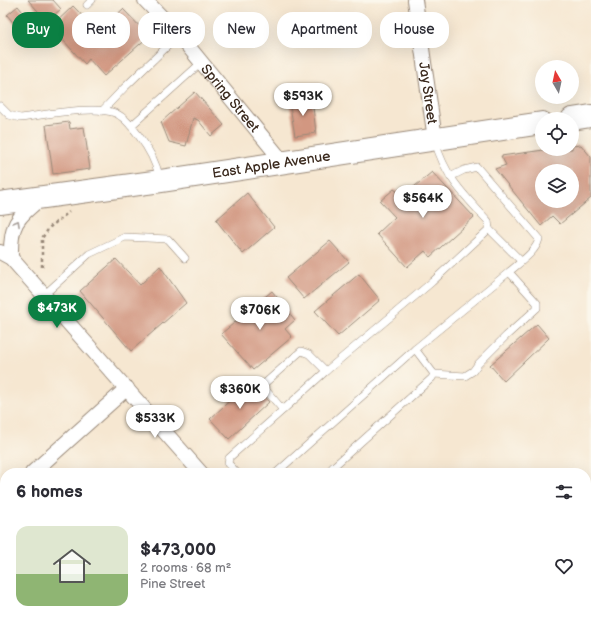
<!DOCTYPE html>
<html lang="en">
<head>
<meta charset="utf-8">
<style>
  body { margin:0; font-family:"Balsamiq Sans",sans-serif; background:#f7f7f7; color:#2b2b33; height:100vh; display:flex; flex-direction:column; font-size:15px; white-space:nowrap }
  * { box-sizing:border-box; margin:0 }
  p { font-size:13px; color:#7c7c81 }
  .icon { flex:none; width:22px; height:22px; fill:none; stroke:currentColor; stroke-width:2; stroke-linecap:round; stroke-linejoin:round }
  .map { position:relative; flex:1; overflow:hidden }
  .side { position:absolute; left:0px; top:468px; width:591px; height:156px; display:flex; flex-direction:column; background:#fff; border-radius:16px 16px 0 0; box-shadow:0 4px 16px #0002 }
  .side>* { flex:none }
  .hud { position:absolute; left:12px; top:12px; width:567px; height:36px; display:flex; gap:8px }
  .needle { width:26px; rotate:351deg }
  .controls { position:absolute; left:535px; top:60px; display:grid; gap:8px }
  .controls a { display:grid; place-items:center; width:44px; height:44px; border-radius:50%; background:#fff; box-shadow:0 4px 16px #0002; font-size:20px }
  .price { position:absolute; translate:-50% -34px; padding:0 9px; border-radius:14px; background:#fff; color:#222; font-size:13px; line-height:26px; filter:drop-shadow(0 1px 2px #0008) }
  .price::after { content:''; position:absolute; left:50%; top:24px; width:12px; height:9px; margin-left:-6px; background:inherit; clip-path:polygon(0 0,100% 0,50% 100%) }
  .price.active { background:#0b8043; color:#fff }
  ul { padding:0; list-style:none }
  li { display:flex; align-items:center; gap:12px; height:100px; padding:0 16px }
  li span { display:grid; place-items:center; flex:none; width:112px; height:80px; border-radius:12px; color:#555 }
  li>.icon { margin-inline-start:auto }
  span .icon { width:48px; height:48px; fill:#fffc; stroke-width:1 }
  li b { font-size:17px }
  h2 { display:flex; justify-content:space-between; align-items:center; height:48px; padding:0 16px; font-size:17px }
  .tag { padding:0 14px; border-radius:16px; background:#fff; box-shadow:0 4px 16px #0002; font-size:14px; line-height:36px }
  .tag.active { background:#0b8043; color:#fff }
  .map>svg:first-child { display:block }
  .building { fill:#d29781; fill-rule:evenodd }
  .lines { fill:none; stroke-linecap:round; stroke-linejoin:round }
  .lane-casing { stroke:#988878; stroke-width:8 }
  .street-casing { stroke:#988878; stroke-width:16 }
  .primary-casing { stroke:#988878; stroke-width:24 }
  .path { stroke:#988878; stroke-width:2.5; stroke-dasharray:3 3; stroke-linecap:butt }
  .lane { stroke:#fff; stroke-width:7 }
  .street { stroke:#fff; stroke-width:14 }
  .primary { stroke:#fff; stroke-width:22 }
  .oneway { stroke:#a79f9a }
  .labels { text-anchor:middle; stroke-width:3; stroke-linejoin:round; paint-order:stroke }
  .street-label { font-size:14px; fill:#3b2a1e; stroke:#fbf7ec }
</style>
</head>
<body>
<div class="map">
<svg width="591" height="624" viewBox="0 0 591 624">
  <rect width="100%" height="100%" fill="#fbf7ec"/>
  <filter id="ink" filterUnits="userSpaceOnUse"><feTurbulence type="fractalNoise" baseFrequency=".025" numOctaves="2"/><feDisplacementMap in="SourceGraphic" scale="8" xChannelSelector="R" yChannelSelector="G"/><feConvolveMatrix kernelMatrix="1 2 1 2 8 2 1 2 1" color-interpolation-filters="sRGB"/></filter>
  <filter id="wash" filterUnits="userSpaceOnUse"><feTurbulence type="fractalNoise" baseFrequency=".012" numOctaves="4" result="noise"/><feDisplacementMap in="SourceGraphic" scale="16" xChannelSelector="R" yChannelSelector="G"/><feGaussianBlur stdDeviation="0.9" result="paint"/><feColorMatrix in="noise" values="0 0 0 0 0 0 0 0 0 0 0 0 0 0 0 0 0 1.4 0 .05"/><feComposite in="paint" operator="in"/></filter>
  <g filter="url(#wash)">
    <rect width="100%" height="100%" fill="#f6e7d1"/>
    <g id="blocks">
      <!-- building -->
      <g class="building">
        <path d="M28 0H53L61 9 47 21Z"/>
        <path d="M18 6 39 32 28 41 7 15Z"/>
        <path d="M73 6 98 32 123 9 149 36 104 76 89 59 85 64 51 27Z"/>
        <path d="M195 92 224 125 211 136 198 120 193 118 186 146 169 142 161 122Z"/>
        <path d="M312 98 316 133 295 136 289 100Z"/>
        <path d="M69 122 70 129 84 127 90 169 53 174 46 125Z"/>
        <path d="M581 145 591 157V198L560 224 552 216 541 226 495 169 506 165 501 156 551 149H572V146ZM542 171H572V201H542Z"/>
        <path d="M432 172 474 217 430 257 425 251 407 267 377 234 395 217 380 201 394 189 403 196Z"/>
        <path d="M247 193 274 227 243 254 216 220Z"/>
        <path d="M330 241 349 262 304 299 286 278Z"/>
        <path d="M116 259 140 285 160 266 186 303 131 351 80 291Z"/>
        <path d="M359 274 380 300 338 336 315 311Z"/>
        <path d="M272 291 295 320 285 329 292 337 253 370 221 334Z"/>
        <path d="M537 324 549 338 504 381 490 365Z"/>
        <path d="M251 381 269 402 229 439 210 419Z"/>
        <path d="M591 559V582L588 584 586 582V564Z"/>
      </g>
    </g>
  </g>
  <g filter="url(#ink)">
    <use href="#blocks" fill-opacity="0" stroke="#988878" stroke-width="1"/>
    <g class="lines">
      <!-- lane casing -->
      <g class="lane-casing">
        <g id="lane">
          <path d="M87 5 92 0"/>
          <path d="M0 106 9 115 20 118C44 115 93 105 115 113 125 117 133 128 139 136 150 150 156 162 160 179"/>
          <path d="M102 111 124 88 179 35"/>
          <path d="M131 126 202 62"/>
          <path d="M489 229 521 261"/>
          <path d="M44 295 89 254 125 237 168 239 185 258"/>
          <path d="M415 349 509 272"/>
          <path d="M434 374 465 376 473 371 478 364 506 336 537 308V303L509 272C519 263 536 252 539 239L477 167 464 170 450 177"/>
          <path d="M283 410 326 371"/>
          <path d="M237 473 228 463 229 458 283 410 265 389 264 384 301 351 309 354 326 371 432 282 489 229 488 221C464 195 445 177 435 141"/>
          <path d="M276 473 415 349 434 374 432 378 333 467 339 473"/>
          <path d="M327 473 333 467"/>
        </g>
      </g>
      <!-- street casing -->
      <g class="street-casing">
        <g id="street">
          <path id="s1" d="M145 0 179 35 283 162"/>
          <path id="s2" d="M415 0 435 139"/>
          <path d="M0 252 11 258 201 473"/>
          <path d="M11 258C10 224 16 219 41 198"/>
          <path d="M32 473 127 388"/>
          <path d="M586 500 591 496"/>
          <path d="M0 502 5 497"/>
          <path d="M330 619 335 624"/>
          <path d="M154 624 159 619"/>
          <path d="M446 624 451 619"/>
        </g>
      </g>
      <!-- primary casing -->
      <g class="primary-casing">
        <g id="primary">
          <path d="M572 119 591 116"/>
          <path id="s3" d="M0 203 161 181 542 123"/>
        </g>
      </g>
      <!-- path -->
      <path class="path" d="M42 267V238L50 227 69 212"/>
      <!-- lane -->
      <use href="#lane" class="lane"/>
      <!-- street -->
      <use href="#street" class="street"/>
      <!-- primary -->
      <use href="#primary" class="primary"/>
    </g>
    <!-- one-way arrows -->
    <defs><path id="oneway-chevron" d="M-2-3.5L2.5 0L-2 3.5" fill="none" stroke-width="1.6" stroke-linecap="round" stroke-linejoin="round"/></defs>
    <use class="oneway" href="#oneway-chevron" transform="translate(17 223) rotate(-61)"/>
  </g>
  <g class="labels">
    <!-- street labels -->
    <g class="street-label">
      <text dy="5" stroke="none"><textPath href="#s2" startOffset="94">Jay Street</textPath></text>
      <text dy="5" stroke="none"><textPath href="#s1" startOffset="130">Spring Street</textPath></text>
      <text dy="5" stroke="none"><textPath href="#s3" startOffset="274">East Apple Avenue</textPath></text>
    </g>
  </g>
</svg>
<div class="controls">
<a><svg class="needle" viewBox="-14 -14 28 28"><path d="M0-13l5 13h-10z" fill="#e53935"/><path d="M0 13l5-13h-10z" fill="#7c7c81"/></svg></a>
<a><svg class="icon" aria-label="locate" viewBox="0 0 24 24"><circle cx="12" cy="12" r="6"/><path d="M12 2v4M12 18v4M2 12h4M18 12h4"/></svg></a>
<a><svg class="icon" aria-label="layers" viewBox="0 0 24 24"><path d="M12 4l9 5-9 5-9-5zM3 14l9 5 9-5"/></svg></a>
</div>
<b class="price" style="left:303px;top:117px">$593K</b>
<b class="price" style="left:423px;top:219px">$564K</b>
<b class="price active" style="left:57px;top:329px">$473K</b>
<b class="price" style="left:260px;top:331px">$706K</b>
<b class="price" style="left:240px;top:410px">$360K</b>
<b class="price" style="left:155px;top:439px">$533K</b>
<div class="hud">
<a class="tag active">Buy</a>
<a class="tag">Rent</a>
<a class="tag">Filters</a>
<a class="tag">New</a>
<a class="tag">Apartment</a>
<a class="tag">House</a>
</div>
<section class="side">
<h2>6 homes<svg class="icon" aria-label="filters" viewBox="0 0 24 24"><path d="M4 7h16M4 17h16"/><circle cx="9" cy="7" r="2"/><circle cx="15" cy="17" r="2"/></svg></h2>
<ul>
<li><span style="background:linear-gradient(#dfe7d0 60%,#8fb573 0)"><svg class="icon" aria-label="home" viewBox="0 0 24 24"><path d="M3 11l9-7 9 7M6 9v11h12V9"/></svg></span><div><b>$473,000</b><p>2 rooms · 68 m²</p><p>Pine Street</p></div><svg class="icon" aria-label="heart" viewBox="0 0 24 24"><path d="M12 20l-8-8c-3-5 5-10 8-4 3-6 11-1 8 4z"/></svg></li>
</ul>
</section>
</div>
</body>
</html>
